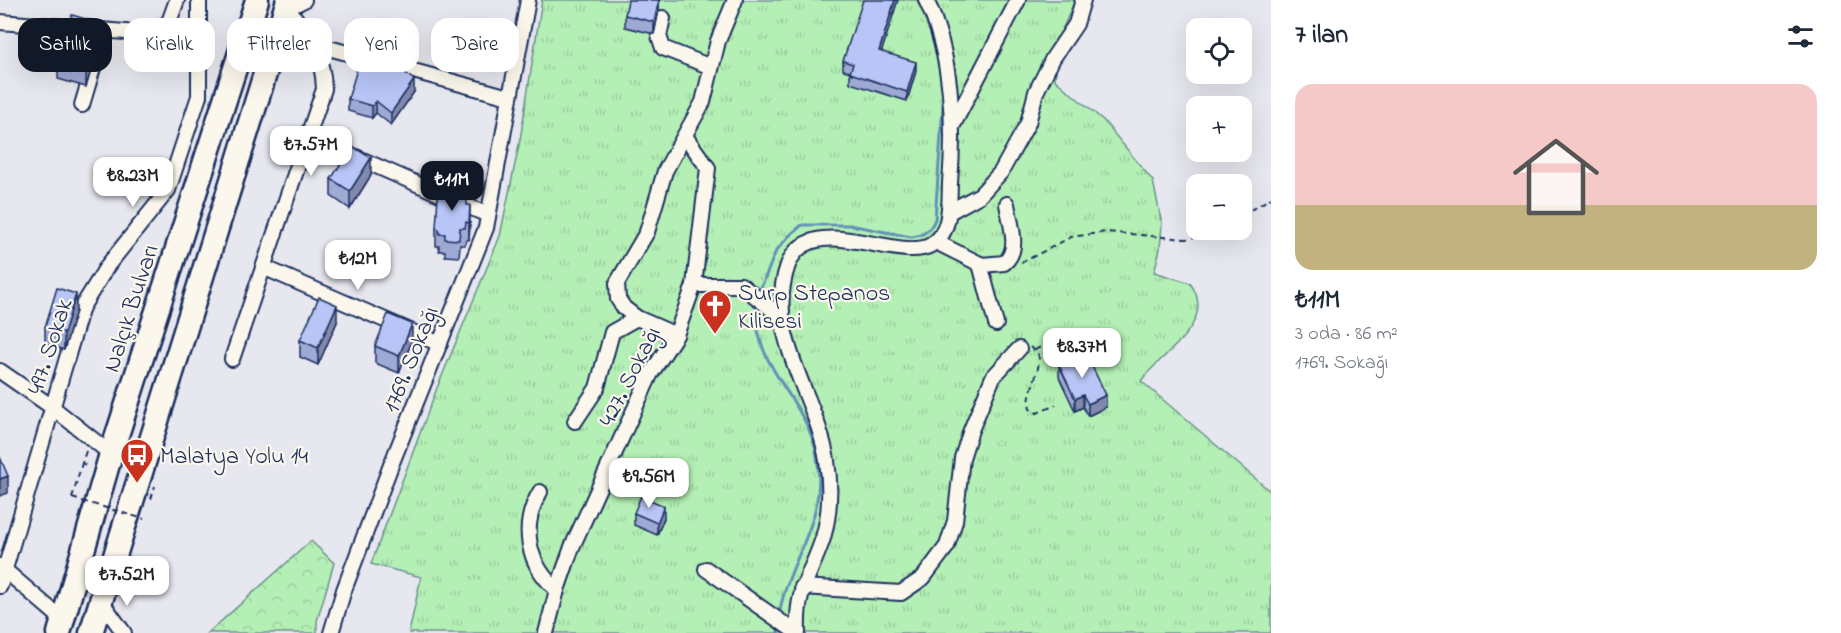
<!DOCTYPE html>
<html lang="tr">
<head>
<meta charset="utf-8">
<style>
  body { margin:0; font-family:"Indie Flower",sans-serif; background:#f2f2f3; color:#1f2937; height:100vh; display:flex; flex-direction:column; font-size:22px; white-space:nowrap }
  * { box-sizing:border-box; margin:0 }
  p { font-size:20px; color:#747a83 }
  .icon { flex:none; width:33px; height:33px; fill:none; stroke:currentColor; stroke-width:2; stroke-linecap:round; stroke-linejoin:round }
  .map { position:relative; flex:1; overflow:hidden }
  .drawer { display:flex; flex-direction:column; background:#fff; width:570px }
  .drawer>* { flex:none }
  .banner { position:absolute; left:18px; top:18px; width:570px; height:54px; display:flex; gap:12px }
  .buttons { position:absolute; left:1186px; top:18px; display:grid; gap:12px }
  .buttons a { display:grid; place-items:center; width:66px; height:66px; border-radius:12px; background:#fff; box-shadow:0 6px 24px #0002; font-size:30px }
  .price { position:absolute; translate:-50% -51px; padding:0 14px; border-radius:12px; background:#fff; color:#222; font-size:20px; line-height:39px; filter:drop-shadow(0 2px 3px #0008) }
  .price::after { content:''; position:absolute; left:50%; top:36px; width:18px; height:14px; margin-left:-9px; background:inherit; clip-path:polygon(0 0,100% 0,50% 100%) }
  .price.active { background:#111827; color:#fff }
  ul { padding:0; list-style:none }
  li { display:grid; align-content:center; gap:12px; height:318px; padding:0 24px }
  li span { display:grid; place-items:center; height:186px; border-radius:18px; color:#555 }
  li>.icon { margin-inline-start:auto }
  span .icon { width:108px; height:108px; fill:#fffc; stroke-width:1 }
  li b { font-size:26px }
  h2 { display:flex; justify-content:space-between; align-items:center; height:72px; padding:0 24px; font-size:26px }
  .tag { padding:0 21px; border-radius:18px; background:#fff; box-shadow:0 6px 24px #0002; font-size:21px; line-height:54px }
  .tag.active { background:#111827; color:#fff }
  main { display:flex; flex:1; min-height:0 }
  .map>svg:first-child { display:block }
  .grass { fill:url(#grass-tufts); stroke:#68908a; stroke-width:1.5 }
  .forest { fill:url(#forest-crowns); stroke:#68908a; stroke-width:1.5 }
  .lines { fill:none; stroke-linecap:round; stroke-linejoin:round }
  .stream { stroke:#6291b7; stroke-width:3 }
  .minor-casing { stroke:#1b2f5e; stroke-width:18 }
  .trunk-casing { stroke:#1b2f5e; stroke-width:27 }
  .path { stroke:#1b2f5e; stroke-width:2; stroke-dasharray:6 4.5; stroke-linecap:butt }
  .minor { stroke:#fbf7ec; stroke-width:14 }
  .trunk { stroke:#fbf7ec; stroke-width:22 }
  .path-bridge { stroke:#1b2f5e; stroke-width:2; stroke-dasharray:6 4.5; stroke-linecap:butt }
  .wall { fill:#9ea9d4; stroke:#1b2f5e; stroke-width:1.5 }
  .shaded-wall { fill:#818aac; stroke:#1b2f5e; stroke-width:1.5 }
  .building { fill:#b8c5f6; stroke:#1b2f5e; stroke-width:1.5 }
  .labels { text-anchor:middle; stroke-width:4.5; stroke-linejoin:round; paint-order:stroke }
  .poi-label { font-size:24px; fill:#1b2f5e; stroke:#fbf7ec; text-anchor:start }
  .street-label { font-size:24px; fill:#1b2f5e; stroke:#fbf7ec }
</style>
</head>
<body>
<main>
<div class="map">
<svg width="1271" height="633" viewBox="0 0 1271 633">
  <defs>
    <pattern id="grass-tufts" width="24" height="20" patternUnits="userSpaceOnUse" patternTransform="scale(1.5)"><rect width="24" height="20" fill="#b4f0b5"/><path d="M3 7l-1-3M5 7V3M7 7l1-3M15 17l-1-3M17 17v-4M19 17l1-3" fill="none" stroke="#9ace9e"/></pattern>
    <pattern id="forest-crowns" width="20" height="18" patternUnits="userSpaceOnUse" patternTransform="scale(1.5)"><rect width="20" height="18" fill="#b4f0b5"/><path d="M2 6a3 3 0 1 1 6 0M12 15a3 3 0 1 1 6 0" fill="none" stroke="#9ace9e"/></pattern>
  </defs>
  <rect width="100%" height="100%" fill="#e7e8ef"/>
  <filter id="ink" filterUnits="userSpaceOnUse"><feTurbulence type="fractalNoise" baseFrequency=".0167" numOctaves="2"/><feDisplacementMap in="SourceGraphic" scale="12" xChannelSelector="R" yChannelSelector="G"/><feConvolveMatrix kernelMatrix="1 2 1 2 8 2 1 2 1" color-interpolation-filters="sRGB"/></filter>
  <g filter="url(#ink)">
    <!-- grass -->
    <path class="grass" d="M542 0H1075L1059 37 1055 80 1103 120 1153 181 1162 224 1160 249 1154 272 1190 283C1219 323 1161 353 1141 381L1271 492V633H409L421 577 371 564 437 388 500 236 520 140Z"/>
    <!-- forest -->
    <path class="forest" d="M311 541 334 563 317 621V633H208Z"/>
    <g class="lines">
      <!-- stream -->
      <g class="stream">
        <path d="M758 295 776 251 789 236 802 225H850L911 237C924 236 931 230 935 219L943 106"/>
        <path d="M757 304C751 368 807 398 817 456 828 522 789 556 779 615"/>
        <path d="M778 633V625"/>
      </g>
      <!-- minor casing -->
      <g class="minor-casing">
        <g id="minor">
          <path d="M663 18 659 36 663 48 711 67"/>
          <path d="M0 22 150 34 169 22 177 0"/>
          <path d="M314 44 509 97"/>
          <path d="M82 105 104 31"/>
          <path d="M953 125 1018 0"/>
          <path d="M308 136 488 215"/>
          <path d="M949 212 980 195 1001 172 1028 123 1036 92 1053 58 1076 24 1083 0"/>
          <path d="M936 242 982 265 1004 263C1021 250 1010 223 1007 204"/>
          <path d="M980 264 996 324"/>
          <path d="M263 267 440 344"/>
          <path d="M694 285H741L783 318"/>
          <path d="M676 335 637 318 624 308 618 299 617 283 647 232 665 171 703 102 718 41 735 0"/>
          <path d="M232 359 324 89C323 56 310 31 286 9L304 0"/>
          <path d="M0 371 52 407 111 454"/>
          <path d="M575 421 597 388 612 332 637 318"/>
          <path d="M540 492C520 526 527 564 557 590"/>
          <path d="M0 566 63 620"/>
          <path d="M706 569 797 633"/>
          <path d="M0 586 82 307 108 265 168 190 199 96V0"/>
          <path d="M802 587 901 593 923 578 947 546 955 521 962 458 971 430 993 377 1019 349"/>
          <path d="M101 601 124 633"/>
          <path d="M331 633 344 590 391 465 486 228 528 0"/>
          <path d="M546 633 557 590 572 547 650 375 676 335 694 285 708 168 685 136"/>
          <path d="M798 633C796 587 810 578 823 538 830 513 831 487 827 461 817 395 763 335 788 265 809 208 899 264 931 245 952 233 949 203 950 183 955 124 952 54 926 0"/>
        </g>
      </g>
      <!-- trunk casing -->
      <g class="trunk-casing">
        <g id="trunk">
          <path d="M59 633 111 454 257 0"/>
          <path d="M91 633 288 0"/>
        </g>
      </g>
      <!-- path -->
      <g class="path">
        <path d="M1242 215 1271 198"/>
        <path d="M1021 263 1071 237 1106 232 1186 239 1206 235 1216 230"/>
        <path d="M1030 347 1038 353C1043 370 1026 390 1030 409L1037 413 1056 405"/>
        <path d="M1035 350 1069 332 1078 330 1088 336 1091 351"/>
        <path d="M86 451 82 463 89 467"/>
        <path d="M72 498 82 463"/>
        <path d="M151 499 155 486"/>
      </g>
      <!-- minor -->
      <use href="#minor" class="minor"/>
      <!-- trunk -->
      <use href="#trunk" class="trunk"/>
      <!-- path-bridge -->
      <path class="path-bridge" d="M72 498 144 519"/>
    </g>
    <!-- wall -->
    <g class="wall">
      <path d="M659 0V10L654 34 625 27V15Z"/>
      <path d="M100 40 86 87 58 79V62Z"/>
      <path d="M881 51 916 71 907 101 850 83V72L843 70V61Z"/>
      <path d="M414 92 391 125 376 113 372 118 348 111V99Z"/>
      <path d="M371 175 350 209 331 196V179Z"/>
      <path d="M463 199 467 205 470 222 469 240H466L465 245H460L459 257 445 256V251H439V246H436V228Z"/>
      <path d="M76 311 64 350 45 344V327Z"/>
      <path d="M337 322 318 365 300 357V340Z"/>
      <path d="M412 341 399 373 375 363V346Z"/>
      <path d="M1059 365 1106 407 1088 416 1083 407 1075 411 1059 377Z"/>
      <path d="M634 513 664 518 657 535 634 525Z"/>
    </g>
    <!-- shaded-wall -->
    <g class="shaded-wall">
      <path d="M659 0V10L654 34V22Z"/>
      <path d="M895 0H898L879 60V51Z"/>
      <path d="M100 23V40L86 87V70Z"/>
      <path d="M916 62V71L907 101V92Z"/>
      <path d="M414 80V92L391 125V113Z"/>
      <path d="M376 101V113L372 118V106Z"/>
      <path d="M371 158V175L350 209V191Z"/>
      <path d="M470 205V222L469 240V223Z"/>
      <path d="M76 294V311L64 350V333Z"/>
      <path d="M337 305V322L318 365V348Z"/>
      <path d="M412 324V341L399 373V356Z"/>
      <path d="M1083 395V407L1075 411V399Z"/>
      <path d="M1106 395V407L1088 416V404Z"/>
      <path d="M8 476V493L0 496V479Z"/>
      <path d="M664 506V518L657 535V523Z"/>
    </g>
    <!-- building -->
    <g class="building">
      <path d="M628 0H659L654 22 625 15Z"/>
      <path d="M863 0H895L879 51 916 62 907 92 850 73 853 64 843 61Z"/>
      <path d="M72 15 100 23 86 70 58 62Z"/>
      <path d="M361 56 394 64 414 80 391 113 376 101 372 106 348 99Z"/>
      <path d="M352 146 371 158 350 191 331 179Z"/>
      <path d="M448 185 463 186 462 199H467V205H470L469 223 466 222 465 228H460L459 240 445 239V234H439V229L436 228 438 195H441L442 190 448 191Z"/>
      <path d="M57 288 76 294 64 333 45 327Z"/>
      <path d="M319 297 337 305 318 348 300 340Z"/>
      <path d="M388 314 412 324 399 356 375 346Z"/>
      <path d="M1085 352 1106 395 1088 404 1083 395 1075 399 1059 365Z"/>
      <path d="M0 457 8 476 0 479Z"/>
      <path d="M641 496 664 506 657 523 634 513Z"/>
    </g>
  </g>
  <!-- icons -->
  <defs>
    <g id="church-pin" transform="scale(1.725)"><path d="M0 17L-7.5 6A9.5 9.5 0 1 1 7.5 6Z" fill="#c8321e" stroke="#fbf7ec"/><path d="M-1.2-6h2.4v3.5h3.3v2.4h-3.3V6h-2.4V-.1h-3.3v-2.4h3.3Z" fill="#fff"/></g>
    <g id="bus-pin" transform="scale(1.725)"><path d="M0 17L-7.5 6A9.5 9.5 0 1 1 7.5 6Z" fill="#c8321e" stroke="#fbf7ec"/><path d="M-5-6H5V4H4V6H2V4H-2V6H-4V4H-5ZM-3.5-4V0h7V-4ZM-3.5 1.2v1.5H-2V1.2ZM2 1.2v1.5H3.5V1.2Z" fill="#fff"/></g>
  </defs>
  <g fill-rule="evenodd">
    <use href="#church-pin" x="715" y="306"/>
    <use href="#bus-pin" x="137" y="455"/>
  </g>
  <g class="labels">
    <!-- poi labels -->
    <g class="poi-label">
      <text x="738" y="300">Surp Stepanos<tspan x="738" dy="28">Kilisesi</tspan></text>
      <text x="160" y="463">Malatya Yolu 14</text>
    </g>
    <!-- street labels -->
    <g class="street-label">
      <text transform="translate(130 308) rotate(-72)" y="8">Nalçık Bulvarı</text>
      <text transform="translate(49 346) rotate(-72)" y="8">497. Sokak</text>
      <text transform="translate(410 359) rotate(-68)" y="8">1769. Sokağı</text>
      <text transform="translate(629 376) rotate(-63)" y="8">427. Sokağı</text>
    </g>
  </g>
</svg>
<div class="buttons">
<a><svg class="icon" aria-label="locate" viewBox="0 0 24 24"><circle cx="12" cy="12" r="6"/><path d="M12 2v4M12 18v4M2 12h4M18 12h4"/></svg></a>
<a>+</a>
<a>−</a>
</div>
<b class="price" style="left:311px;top:177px">₺7.57M</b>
<b class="price" style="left:133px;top:208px">₺8.23M</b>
<b class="price active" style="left:452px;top:212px">₺11M</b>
<b class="price" style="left:358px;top:291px">₺12M</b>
<b class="price" style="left:1082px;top:379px">₺8.37M</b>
<b class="price" style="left:649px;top:509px">₺9.56M</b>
<b class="price" style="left:127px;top:607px">₺7.52M</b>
<div class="banner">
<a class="tag active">Satılık</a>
<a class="tag">Kiralık</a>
<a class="tag">Filtreler</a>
<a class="tag">Yeni</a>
<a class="tag">Daire</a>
</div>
</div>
<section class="drawer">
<h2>7 ilan<svg class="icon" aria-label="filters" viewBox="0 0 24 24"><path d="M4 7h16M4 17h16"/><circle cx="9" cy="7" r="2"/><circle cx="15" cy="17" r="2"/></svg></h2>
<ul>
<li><span style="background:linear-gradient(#f6c9c9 65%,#c2b280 0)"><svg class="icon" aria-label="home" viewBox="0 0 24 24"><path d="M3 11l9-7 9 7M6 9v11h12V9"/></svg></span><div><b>₺11M</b><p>3 oda · 86 m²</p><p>1769. Sokağı</p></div></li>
</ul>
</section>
</main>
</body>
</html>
